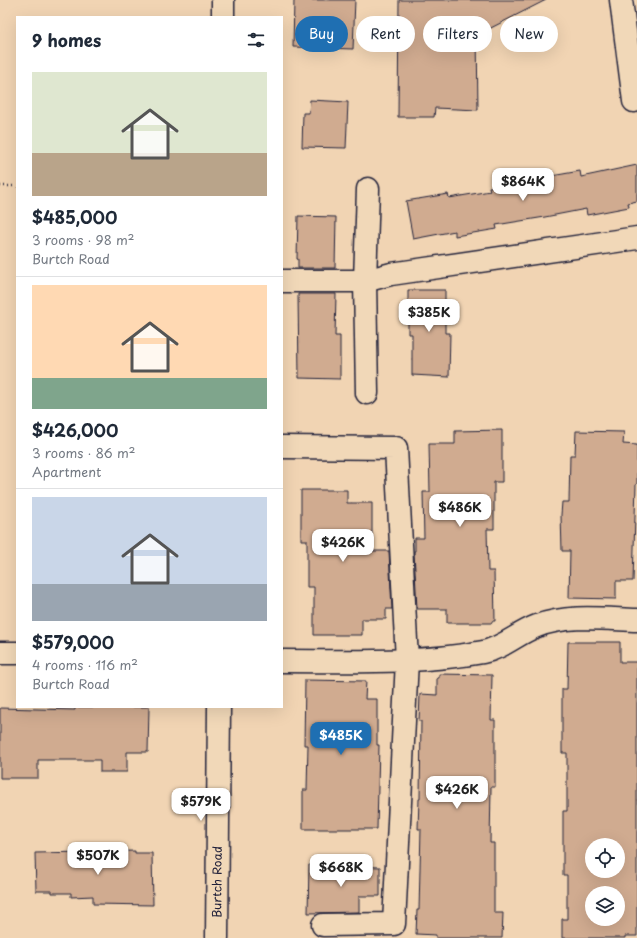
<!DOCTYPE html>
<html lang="en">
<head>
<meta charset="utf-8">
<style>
  body { margin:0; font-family:"Playpen Sans",sans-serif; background:#f6f6f7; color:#1f2937; height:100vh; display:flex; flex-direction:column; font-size:15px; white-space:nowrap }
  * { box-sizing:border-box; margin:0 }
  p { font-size:13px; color:#747a83 }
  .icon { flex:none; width:22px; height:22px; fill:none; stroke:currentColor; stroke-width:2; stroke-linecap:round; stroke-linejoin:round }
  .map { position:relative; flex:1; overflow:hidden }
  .sheet { position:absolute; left:16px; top:16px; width:267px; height:692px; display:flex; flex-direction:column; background:#fff; border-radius:0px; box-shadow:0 4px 16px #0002 }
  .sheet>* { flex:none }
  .banner { position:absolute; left:295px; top:16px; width:282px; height:36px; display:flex; gap:8px }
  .controls { position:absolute; left:585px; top:838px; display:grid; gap:8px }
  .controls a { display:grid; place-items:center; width:40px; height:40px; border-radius:50%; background:#fff; box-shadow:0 4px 16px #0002; font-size:20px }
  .price { position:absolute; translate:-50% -34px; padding:0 9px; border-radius:8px; background:#fff; color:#222; font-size:13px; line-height:26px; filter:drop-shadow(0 1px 2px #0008) }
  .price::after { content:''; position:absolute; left:50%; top:24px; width:12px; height:9px; margin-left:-6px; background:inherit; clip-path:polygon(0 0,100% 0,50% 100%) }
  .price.selected { background:#1f6fb2; color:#fff }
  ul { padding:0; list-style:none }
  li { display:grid; align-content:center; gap:8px; height:212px; padding:0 16px }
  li+li { border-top:1px solid #e0e1e3 }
  li span { display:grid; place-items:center; height:124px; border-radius:0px; color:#555 }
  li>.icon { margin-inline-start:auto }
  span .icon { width:72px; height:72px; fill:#fffc; stroke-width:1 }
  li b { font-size:17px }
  h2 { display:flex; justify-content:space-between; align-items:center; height:48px; padding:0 16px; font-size:17px }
  .chip { padding:0 14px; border-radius:18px; background:#fff; box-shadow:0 4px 16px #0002; font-size:14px; line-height:36px }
  .chip.selected { background:#1f6fb2; color:#fff }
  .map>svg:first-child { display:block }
  .building { fill:#d0ab90; stroke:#22223b; fill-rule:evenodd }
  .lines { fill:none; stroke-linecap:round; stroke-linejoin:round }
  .minor-casing { stroke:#22223b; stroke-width:25 }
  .major-casing { stroke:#22223b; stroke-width:25 }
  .path { stroke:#22223b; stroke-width:2.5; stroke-dasharray:1 3; stroke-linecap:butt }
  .minor { stroke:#f1d8b8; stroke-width:22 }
  .major { stroke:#f1d8b8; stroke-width:22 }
  .labels { text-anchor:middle; stroke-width:3.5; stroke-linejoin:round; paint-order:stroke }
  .street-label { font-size:12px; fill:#22223b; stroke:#f1d8b8 }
</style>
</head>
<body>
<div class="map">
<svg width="637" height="938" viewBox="0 0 637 938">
  <rect width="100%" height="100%" fill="#f1d4b3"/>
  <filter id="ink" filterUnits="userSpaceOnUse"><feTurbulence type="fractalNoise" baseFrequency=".025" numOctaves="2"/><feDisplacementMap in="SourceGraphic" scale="8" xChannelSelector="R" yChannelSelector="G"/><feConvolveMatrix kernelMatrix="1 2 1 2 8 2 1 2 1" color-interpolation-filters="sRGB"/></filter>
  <g filter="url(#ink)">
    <!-- building -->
    <g class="building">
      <path d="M294 0H355L353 49 293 47Z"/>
      <path d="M399 0H546L477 35 478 110 435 108 434 117H398Z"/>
      <path d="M310 100 348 102 346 148 302 147 303 113H309Z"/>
      <path d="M637 165V201L628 203 629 207 587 215 586 209 545 217 496 225 497 229 455 236V231L413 239 406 201 448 194 449 198 490 191 489 187 580 171 581 177Z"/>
      <path d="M298 216 336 217 335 268H298V259H297Z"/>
      <path d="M408 290H445V333H450L449 377 412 375V334H408Z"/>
      <path d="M298 294H336L335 336H340V379L299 378Z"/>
      <path d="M502 430V482H494V529H487L488 571H494L495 621H492V623H447V609H417L414 551H415V538H424L423 492H430L429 444H455V431Z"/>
      <path d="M576 431 624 432 623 444 637 445V484H636L633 581H616V599L569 598 570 551H562L561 515 562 502H569L570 455H575Z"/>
      <path d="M301 490H347V503H372V551H389L392 609H386V619H362V635H314V587H307V540H301Z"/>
      <path d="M568 642H620V662H637V936H625V938H562V919H567V875H563V811H567V753H562V689H567ZM592 845H618V871H592ZM592 893H618V919H592Z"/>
      <path d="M439 674 492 675 491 720H495V787H491L490 843H494V913H503L502 938H436V935L416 934 417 910H419L421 829H418L419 799H420L421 721H419L420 694 437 695V678H439Z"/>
      <path d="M305 680 366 681 365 699H377V745H379L377 829H303V790H307L308 745H304Z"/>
      <path d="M75 707H149L148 752H127V772H100V760H38V778H0V708L75 710Z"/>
      <path d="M135 851V853H152L153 905 93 904V896L71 897V893H52V891H36L35 853Z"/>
      <path d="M309 865 380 867V896H359V912L308 913Z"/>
    </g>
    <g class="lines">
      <!-- minor casing -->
      <g class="minor-casing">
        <g id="minor">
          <path d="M621 0 634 101"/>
          <path d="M368 189 365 281 391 274 637 238"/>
          <path d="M282 281H365L367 393"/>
          <path d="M282 447 396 448 407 660 394 924 323 925"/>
          <path d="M0 653H17"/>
          <path d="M282 661C349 661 417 664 483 652 503 648 518 633 537 626 568 614 605 619 637 620"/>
        </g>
      </g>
      <!-- major casing -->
      <g class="major-casing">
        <g id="major">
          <path d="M223 17V0"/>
          <path id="s1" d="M217 938 219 707"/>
        </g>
      </g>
      <!-- path -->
      <path class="path" d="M0 186H17"/>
      <!-- minor -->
      <use href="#minor" class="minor"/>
      <!-- major -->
      <use href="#major" class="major"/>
    </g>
  </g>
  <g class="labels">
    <!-- street labels -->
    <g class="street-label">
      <text dy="4" stroke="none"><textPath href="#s1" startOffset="56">Burtch Road</textPath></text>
    </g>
  </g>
</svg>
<div class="controls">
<a><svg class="icon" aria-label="locate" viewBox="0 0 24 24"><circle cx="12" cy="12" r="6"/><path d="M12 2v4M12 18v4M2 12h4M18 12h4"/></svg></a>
<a><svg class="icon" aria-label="layers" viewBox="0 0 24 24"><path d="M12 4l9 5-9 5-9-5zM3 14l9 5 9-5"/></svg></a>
</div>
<b class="price" style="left:523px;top:202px">$864K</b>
<b class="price" style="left:429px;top:333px">$385K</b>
<b class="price" style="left:460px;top:528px">$486K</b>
<b class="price" style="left:343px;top:563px">$426K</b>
<b class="price selected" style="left:341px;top:756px">$485K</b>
<b class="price" style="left:457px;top:810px">$426K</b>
<b class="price" style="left:201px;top:822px">$579K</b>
<b class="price" style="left:98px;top:876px">$507K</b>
<b class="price" style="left:341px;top:888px">$668K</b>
<div class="banner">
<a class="chip selected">Buy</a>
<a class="chip">Rent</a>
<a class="chip">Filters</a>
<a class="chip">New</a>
</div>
<section class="sheet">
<h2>9 homes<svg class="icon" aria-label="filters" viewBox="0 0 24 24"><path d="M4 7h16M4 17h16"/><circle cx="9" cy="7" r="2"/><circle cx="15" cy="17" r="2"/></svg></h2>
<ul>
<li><span style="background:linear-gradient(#dfe7d0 65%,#b9a48a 0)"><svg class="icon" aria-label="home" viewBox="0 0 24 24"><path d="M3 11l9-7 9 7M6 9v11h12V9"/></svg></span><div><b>$485,000</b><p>3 rooms · 98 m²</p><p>Burtch Road</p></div></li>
<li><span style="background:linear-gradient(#ffd9b3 75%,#7fa58c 0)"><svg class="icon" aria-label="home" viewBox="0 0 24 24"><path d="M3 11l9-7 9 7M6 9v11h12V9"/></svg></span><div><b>$426,000</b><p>3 rooms · 86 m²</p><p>Apartment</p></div></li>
<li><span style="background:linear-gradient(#c9d6e8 70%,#9aa5b1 0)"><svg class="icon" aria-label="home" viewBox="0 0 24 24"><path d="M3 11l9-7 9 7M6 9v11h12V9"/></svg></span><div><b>$579,000</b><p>4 rooms · 116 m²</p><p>Burtch Road</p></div></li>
</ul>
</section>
</div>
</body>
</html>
